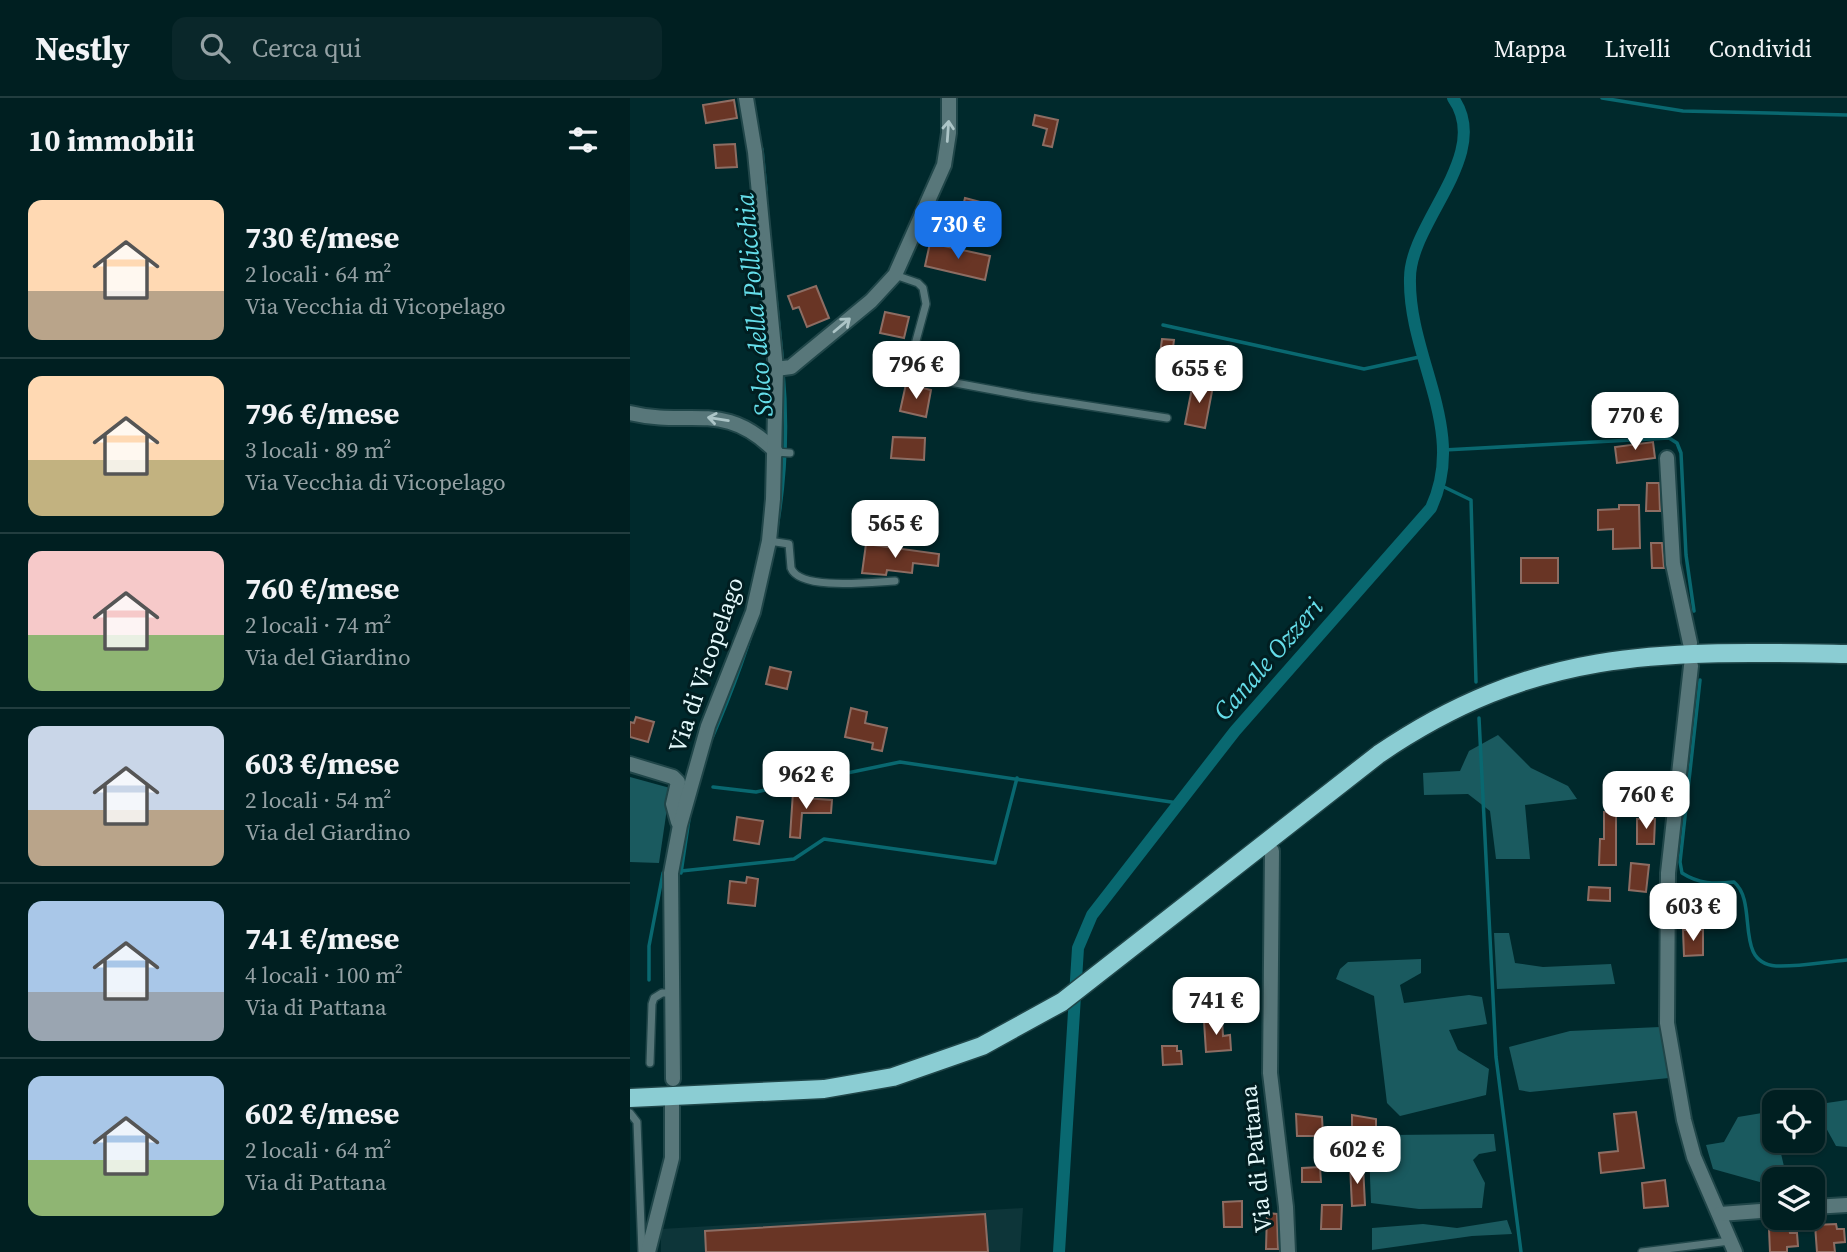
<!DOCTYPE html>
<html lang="it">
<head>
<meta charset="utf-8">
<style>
  body { margin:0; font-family:"Source Serif 4",serif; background:#0a272a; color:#f1f3f6; height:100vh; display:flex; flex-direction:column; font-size:26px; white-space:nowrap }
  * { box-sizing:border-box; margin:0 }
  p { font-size:23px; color:#95a2a5 }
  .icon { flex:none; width:38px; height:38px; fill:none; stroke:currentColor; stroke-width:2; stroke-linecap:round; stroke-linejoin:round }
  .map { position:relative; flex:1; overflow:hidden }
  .details { display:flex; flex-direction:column; background:#001f21; width:630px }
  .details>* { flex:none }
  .controls { position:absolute; left:1132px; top:992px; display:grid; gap:14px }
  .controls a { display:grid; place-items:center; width:63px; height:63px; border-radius:14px; background:#001f21; box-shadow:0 2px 5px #0004,0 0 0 2px #223d3f; font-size:35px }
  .price { position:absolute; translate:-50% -60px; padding:0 16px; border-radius:14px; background:#fff; color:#222; font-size:23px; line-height:46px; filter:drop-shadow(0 2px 4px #0008) }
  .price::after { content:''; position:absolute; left:50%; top:42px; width:21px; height:16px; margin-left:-10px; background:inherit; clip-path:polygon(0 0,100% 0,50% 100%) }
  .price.active { background:#1a73e8; color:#fff }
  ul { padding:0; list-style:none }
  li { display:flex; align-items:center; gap:21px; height:175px; padding:0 28px }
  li+li { border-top:2px solid #223d3f }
  li span { display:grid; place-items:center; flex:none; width:196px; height:140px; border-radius:14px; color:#555 }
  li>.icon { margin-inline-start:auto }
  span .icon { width:84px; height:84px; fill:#fffc; stroke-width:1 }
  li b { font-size:30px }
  h2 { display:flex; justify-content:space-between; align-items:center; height:84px; padding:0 28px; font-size:30px }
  header { display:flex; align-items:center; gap:42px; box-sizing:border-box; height:98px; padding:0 35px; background:#001f21; border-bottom:2px solid #223d3f }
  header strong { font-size:33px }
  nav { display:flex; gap:38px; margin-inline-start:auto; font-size:24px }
  .search { width:490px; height:63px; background:#0a272a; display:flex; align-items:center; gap:18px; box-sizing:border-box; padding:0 24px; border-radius:14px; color:#95a2a5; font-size:26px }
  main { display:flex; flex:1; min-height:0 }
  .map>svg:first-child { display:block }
  .built { fill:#0d3539 }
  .forest { fill:#1a5a5f }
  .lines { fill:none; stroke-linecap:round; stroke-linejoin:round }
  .stream { stroke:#096870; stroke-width:3.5 }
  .canal { stroke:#096870; stroke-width:12 }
  .building { fill:#693525; stroke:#8d6d63; stroke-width:2 }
  .service-casing { stroke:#204649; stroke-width:10 }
  .minor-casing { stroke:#204649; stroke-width:18 }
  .primary-casing { stroke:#204649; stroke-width:21 }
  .service { stroke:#58777a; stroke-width:7 }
  .minor { stroke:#58777a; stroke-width:14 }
  .primary { stroke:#8bcdd3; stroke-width:18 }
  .oneway { stroke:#acc5c7 }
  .labels { text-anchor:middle; stroke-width:6; stroke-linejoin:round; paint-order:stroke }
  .street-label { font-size:24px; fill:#e4f9fb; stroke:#011e21 }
  .water-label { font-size:26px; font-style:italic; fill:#65dde9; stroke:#011e21 }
</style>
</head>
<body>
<header>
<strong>Nestly</strong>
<div class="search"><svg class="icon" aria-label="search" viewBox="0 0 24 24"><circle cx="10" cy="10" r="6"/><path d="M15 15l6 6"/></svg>Cerca qui</div>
<nav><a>Mappa</a><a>Livelli</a><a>Condividi</a></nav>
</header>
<main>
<section class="details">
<h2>10 immobili<svg class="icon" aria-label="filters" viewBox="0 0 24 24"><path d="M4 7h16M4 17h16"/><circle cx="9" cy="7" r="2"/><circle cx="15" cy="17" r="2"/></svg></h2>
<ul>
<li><span style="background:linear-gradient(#ffd9b3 65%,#b9a48a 0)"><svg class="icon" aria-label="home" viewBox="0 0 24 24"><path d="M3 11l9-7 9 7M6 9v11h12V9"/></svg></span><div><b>730 €/mese</b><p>2 locali · 64 m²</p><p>Via Vecchia di Vicopelago</p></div></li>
<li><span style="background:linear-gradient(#ffd9b3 60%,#c2b280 0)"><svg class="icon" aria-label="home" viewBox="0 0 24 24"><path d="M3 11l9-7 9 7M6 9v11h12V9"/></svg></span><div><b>796 €/mese</b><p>3 locali · 89 m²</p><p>Via Vecchia di Vicopelago</p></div></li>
<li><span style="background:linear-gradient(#f6c9c9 60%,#8fb573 0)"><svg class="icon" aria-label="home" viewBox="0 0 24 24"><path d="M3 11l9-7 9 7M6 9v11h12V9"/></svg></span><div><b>760 €/mese</b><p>2 locali · 74 m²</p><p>Via del Giardino</p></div></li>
<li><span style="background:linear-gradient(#c9d6e8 60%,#b9a48a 0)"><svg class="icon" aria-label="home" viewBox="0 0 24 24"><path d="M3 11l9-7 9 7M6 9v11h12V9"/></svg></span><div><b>603 €/mese</b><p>2 locali · 54 m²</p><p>Via del Giardino</p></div></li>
<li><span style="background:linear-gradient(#a9c7e8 65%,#9aa5b1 0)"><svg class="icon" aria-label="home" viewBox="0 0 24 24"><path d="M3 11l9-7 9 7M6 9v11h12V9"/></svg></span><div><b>741 €/mese</b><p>4 locali · 100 m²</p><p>Via di Pattana</p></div></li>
<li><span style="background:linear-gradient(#a9c7e8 60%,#8fb573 0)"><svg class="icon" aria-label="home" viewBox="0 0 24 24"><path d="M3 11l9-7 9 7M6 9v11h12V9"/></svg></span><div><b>602 €/mese</b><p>2 locali · 64 m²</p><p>Via di Pattana</p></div></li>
</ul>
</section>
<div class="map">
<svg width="1217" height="1154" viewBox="0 0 1217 1154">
  <rect width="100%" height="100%" fill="#00292c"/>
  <!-- built -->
  <path class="built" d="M393 1110 390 1154H31V1131Z"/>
  <!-- forest -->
  <g class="forest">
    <path d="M868 637 901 670 938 688 947 701 895 707 900 761H866L860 713 838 696 794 697 793 675 830 673 839 653Z"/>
    <path d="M0 679 40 690 29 765 0 764Z"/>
    <path d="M864 835H879L885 865 913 869 981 866 985 886 867 891Z"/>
    <path d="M791 861V875L770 887 774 905 839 897 852 899 857 926 819 932 828 952 859 971 856 997 770 1018 757 1005 744 898 706 881 710 871 718 864Z"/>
    <path d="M1030 929 1039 980 900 994 889 992 879 949 940 933Z"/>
    <path d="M1217 1002V1049L1206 1048 1195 1028 1183 1029V1007Z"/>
    <path d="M1144 1013V1043H1148L1157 1081 1144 1082V1088L1083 1071 1076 1047 1094 1044 1108 1019Z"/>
    <path d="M864 1036 866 1053 849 1056 843 1062 855 1085 852 1110 789 1111 741 1105 739 1053H761L760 1037Z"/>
    <path d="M877 1122 882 1136 842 1138 742 1152V1130L793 1126 827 1130Z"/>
  </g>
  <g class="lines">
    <!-- stream -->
    <g class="stream">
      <path d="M972 0 1053 13 1217 17"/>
      <path d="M132 51 136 92"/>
      <path d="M140 142 153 267"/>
      <path d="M533 227 734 271 794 258"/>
      <path d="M814 352 1039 340 1047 345 1051 355 1056 457 1064 513"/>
      <path d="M812 388 841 402 846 584"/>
      <path d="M1070 582 1050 764 1052 775C1069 786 1084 786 1104 784 1129 805 1103 865 1146 868 1169 869 1194 864 1217 862"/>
      <path d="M849 620 866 959 891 1154"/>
      <path d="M82 640C133 523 165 403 153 274"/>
      <path d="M83 689 126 694 270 664 548 705"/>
      <path d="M51 773 164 761 194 741 365 765 387 680"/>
      <path d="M51 775 59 721"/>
      <path d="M19 882V848L33 775"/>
      <path d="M428 1154H429"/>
    </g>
    <!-- canal -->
    <path class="canal" d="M429 1154 448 850 462 817 605 633 801 410C838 332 778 259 780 180 780 124 863 56 823 0"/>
  </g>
  <!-- building -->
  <g class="building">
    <path d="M104 2 107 20 76 25 73 7Z"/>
    <path d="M405 17 428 22 422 49 413 47 417 31 403 27Z"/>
    <path d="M105 46 107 69 86 70 84 47Z"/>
    <path d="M335 100 358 106 351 135 341 132 342 127 329 124Z"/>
    <path d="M300 145 360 158 355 182 295 168Z"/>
    <path d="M186 188 199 220 177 229 169 209 163 211 158 198Z"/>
    <path d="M255 214 279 219 274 240 250 235Z"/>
    <path d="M532 241 544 242 540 273 528 271Z"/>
    <path d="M563 285 583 288 575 330 555 326Z"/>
    <path d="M276 286 301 292 296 319 270 313Z"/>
    <path d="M263 339 295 340 294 362 261 360Z"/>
    <path d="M1023 344 1025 360 987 365 985 349Z"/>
    <path d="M1017 385H1029L1030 413H1016Z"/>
    <path d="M989 407H1009L1010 450 983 451V431L968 432V412L989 411Z"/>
    <path d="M1021 445H1032L1034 470H1022Z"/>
    <path d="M236 446 309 456 308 468 283 465 282 475 257 472 256 477 232 475Z"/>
    <rect x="891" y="460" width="37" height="25"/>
    <path d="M140 569 161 574 157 591 136 586Z"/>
    <path d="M221 610 237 614 235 625 257 630 252 653 242 651 243 645 215 639Z"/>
    <path d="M6 619 24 624 18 644 0 639V624L4 625Z"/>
    <path d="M163 694 174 695V700L202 702 201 715H172L170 740 160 739Z"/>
    <path d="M974 714H986V767H969L970 741H974Z"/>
    <path d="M107 719 133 723 129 746 104 742Z"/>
    <path d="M1007 721H1025L1024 746H1007Z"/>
    <path d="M1001 765 1019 767 1016 794 999 792Z"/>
    <path d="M117 779 128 781 125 808 98 805 100 783 116 785Z"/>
    <path d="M959 789 980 790V803L958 802Z"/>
    <path d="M1053 832H1073V857L1054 858Z"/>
    <path d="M592 922 593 938 600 937 601 952 576 954 574 923Z"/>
    <path d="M532 948H547V953H551L552 966 533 967Z"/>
    <path d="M1006 1014 1014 1070 971 1075 969 1055 988 1053 984 1016Z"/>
    <path d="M666 1016 692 1019 693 1038H667Z"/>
    <path d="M722 1017 746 1021V1038H722Z"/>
    <path d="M733 1067 735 1107 722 1108 720 1068Z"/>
    <path d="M690 1069 691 1084H672V1070Z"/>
    <path d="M1035 1082 1038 1108 1014 1110 1012 1085Z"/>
    <path d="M612 1103V1129H594L593 1104Z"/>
    <path d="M692 1107H712L711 1131H691Z"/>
    <path d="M637 1115 647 1116 648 1151H636Z"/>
    <path d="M355 1116 358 1154H76L75 1133Z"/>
    <path d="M1206 1126 1207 1131H1214L1215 1144 1204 1145 1205 1154H1187L1185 1127Z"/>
    <path d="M1159 1130 1160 1135H1167L1168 1148 1157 1149V1154H1140L1139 1131Z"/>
  </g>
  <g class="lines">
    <!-- service casing -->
    <g class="service-casing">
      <g id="service">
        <path d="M265 177 288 185 293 190 296 206 277 276 401 299 537 320"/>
        <path d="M146 354 160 355"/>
        <path d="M139 443 159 446 161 470C170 493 243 484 265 483"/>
        <path d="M20 965 22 906 24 900 32 895H41"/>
        <path d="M0 1015 7 1024 12 1154"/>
        <path d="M1012 1154 1100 1143"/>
      </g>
    </g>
    <!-- minor casing -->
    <g class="minor-casing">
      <g id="minor">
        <path d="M146 271 161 269 173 259 241 203 265 177 314 67 319 35V0"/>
        <path d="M0 315C61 330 94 301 146 354"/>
        <path d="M1037 360 1043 466 1060 545"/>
        <path d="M1061 568 1038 775 1037 925 1054 1022 1064 1059 1105 1154"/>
        <path d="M0 666 43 679 48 684 43 706 48 724"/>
        <path d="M642 753 640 975 656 1109 658 1154"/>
        <path d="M43 981 41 775 50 727 78 628 123 514 139 443 143 401 146 271 125 54 116 0"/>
        <path d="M1183 1109 1217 1107"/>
        <path d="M1090 1116 1144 1112"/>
        <path d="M18 1154 42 1060V1006"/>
      </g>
    </g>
    <!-- primary casing -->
    <g class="primary-casing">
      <path id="primary" d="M0 1000 194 991 263 979 352 948 432 904 749 656C908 548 1033 553 1217 556"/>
    </g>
    <!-- service -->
    <use href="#service" class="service"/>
    <!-- minor -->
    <use href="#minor" class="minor"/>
    <!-- primary -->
    <use href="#primary" class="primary"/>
  </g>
  <!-- one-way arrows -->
  <defs><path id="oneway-shaft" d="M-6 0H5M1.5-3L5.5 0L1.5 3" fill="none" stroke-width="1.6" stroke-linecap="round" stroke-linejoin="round" transform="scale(1.75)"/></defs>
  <g class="oneway">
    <use href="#oneway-shaft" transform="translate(318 33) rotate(-86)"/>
    <use href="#oneway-shaft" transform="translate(212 227) rotate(-40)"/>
    <use href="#oneway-shaft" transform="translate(88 321) rotate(-171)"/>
  </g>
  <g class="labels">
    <!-- street labels -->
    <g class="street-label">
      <text transform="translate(76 567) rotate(-71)" y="8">Via di Vicopelago</text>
      <text transform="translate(626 1061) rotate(-96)" y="8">Via di Pattana</text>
    </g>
    <!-- water labels -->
    <g class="water-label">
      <text transform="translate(124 207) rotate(-95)" y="9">Solco della Pollicchia</text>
      <text transform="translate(638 561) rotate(-49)" y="9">Canale Ozzeri</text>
    </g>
  </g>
</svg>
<div class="controls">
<a><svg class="icon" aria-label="locate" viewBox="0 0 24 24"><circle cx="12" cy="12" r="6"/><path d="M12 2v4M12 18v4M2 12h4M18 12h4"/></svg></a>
<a><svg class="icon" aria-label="layers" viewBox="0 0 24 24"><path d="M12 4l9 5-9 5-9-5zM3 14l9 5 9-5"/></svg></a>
</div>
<b class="price active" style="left:328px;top:163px">730 €</b>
<b class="price" style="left:286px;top:303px">796 €</b>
<b class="price" style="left:569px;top:307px">655 €</b>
<b class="price" style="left:1005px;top:354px">770 €</b>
<b class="price" style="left:265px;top:462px">565 €</b>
<b class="price" style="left:176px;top:713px">962 €</b>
<b class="price" style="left:1016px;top:733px">760 €</b>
<b class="price" style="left:1063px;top:845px">603 €</b>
<b class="price" style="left:586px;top:939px">741 €</b>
<b class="price" style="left:727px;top:1088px">602 €</b>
</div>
</main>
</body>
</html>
